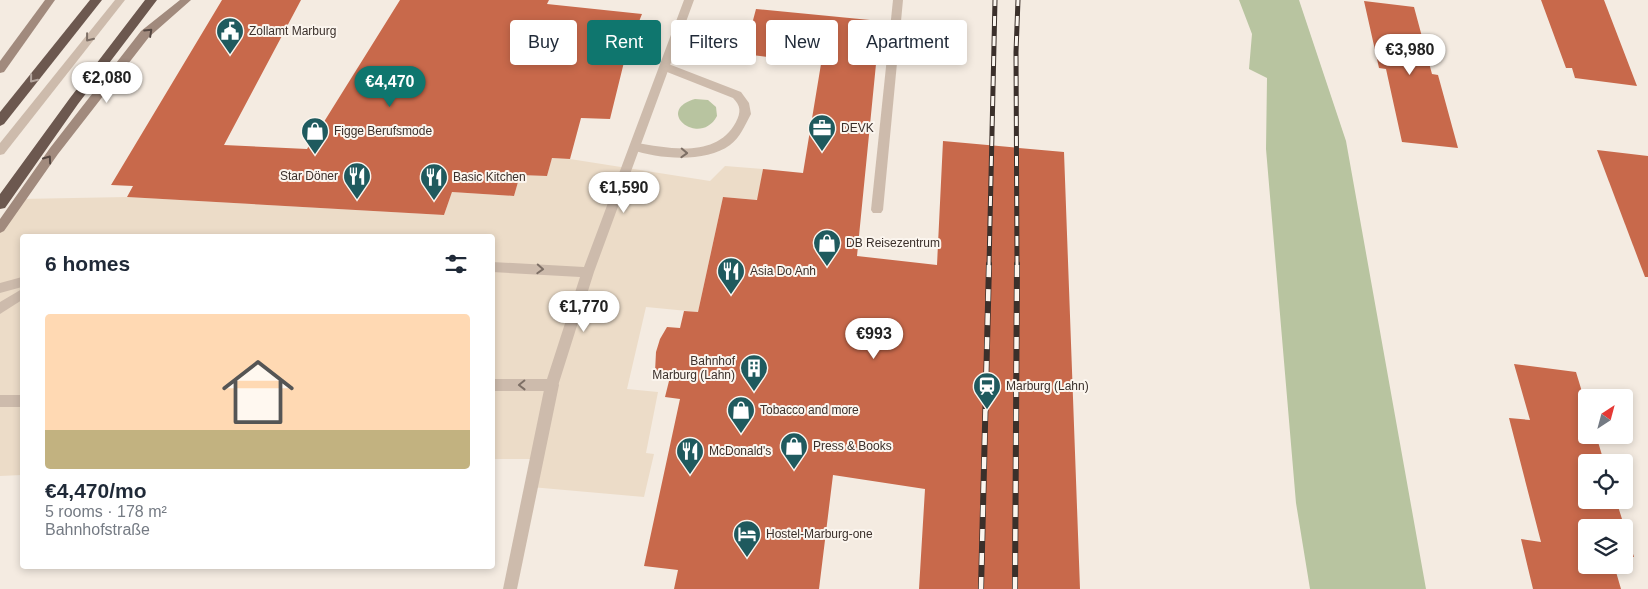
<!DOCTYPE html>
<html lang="en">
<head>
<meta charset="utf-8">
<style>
  body { margin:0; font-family:Helvetica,sans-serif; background:#f2f2f3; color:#1f2937; height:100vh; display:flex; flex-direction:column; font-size:19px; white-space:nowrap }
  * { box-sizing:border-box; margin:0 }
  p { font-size:16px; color:#747a83 }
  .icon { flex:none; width:28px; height:28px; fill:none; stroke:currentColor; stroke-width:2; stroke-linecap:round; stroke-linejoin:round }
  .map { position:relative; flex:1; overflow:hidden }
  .side { position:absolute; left:20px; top:234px; width:475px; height:335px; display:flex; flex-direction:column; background:#fff; border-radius:5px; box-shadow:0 2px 8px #0003 }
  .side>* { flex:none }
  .guide { position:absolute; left:510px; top:20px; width:475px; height:45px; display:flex; gap:10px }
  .needle { width:32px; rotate:36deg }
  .tools { position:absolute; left:1578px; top:389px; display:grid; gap:10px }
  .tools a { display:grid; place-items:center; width:55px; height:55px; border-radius:5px; background:#fff; box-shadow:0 2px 8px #0003; font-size:25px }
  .price { position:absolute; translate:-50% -42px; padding:0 11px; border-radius:18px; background:#fff; color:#222; font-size:16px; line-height:32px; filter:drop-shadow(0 1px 2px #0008) }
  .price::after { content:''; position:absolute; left:50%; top:30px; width:15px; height:11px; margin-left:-8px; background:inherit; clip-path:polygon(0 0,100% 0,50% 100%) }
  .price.selected { background:#0f766e; color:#fff }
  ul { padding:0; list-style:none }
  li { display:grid; align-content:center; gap:10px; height:265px; padding:0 25px }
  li+li { border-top:1px solid #e0e1e3 }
  li span { display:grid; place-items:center; height:155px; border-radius:5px; color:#555 }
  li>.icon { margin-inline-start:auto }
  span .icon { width:90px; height:90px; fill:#fffc; stroke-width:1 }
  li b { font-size:21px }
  h2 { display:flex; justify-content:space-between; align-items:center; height:60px; padding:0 25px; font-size:21px }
  .chip { padding:0 18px; border-radius:5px; background:#fff; box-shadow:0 2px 8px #0003; font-size:18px; line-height:45px }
  .chip.selected { background:#0f766e; color:#fff }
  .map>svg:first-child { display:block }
  .green { fill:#b8c4a0 }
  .plaza { fill:#ecdcc8 }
  .building { fill:#c8694b }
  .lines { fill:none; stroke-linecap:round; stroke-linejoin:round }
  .service { fill:#cdbbac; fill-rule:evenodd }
  .minor { fill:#cdbbac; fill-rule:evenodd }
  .secondary { fill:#a18a7d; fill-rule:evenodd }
  .trunk { fill:#6c584f; fill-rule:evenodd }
  .rail-far1-casing { stroke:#3b302b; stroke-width:5 }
  .rail-casing { stroke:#3b302b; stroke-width:6 }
  .rail-far1 { stroke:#fbf5ee; stroke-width:3; stroke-dasharray:10; stroke-linecap:butt }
  .rail { stroke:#fbf5ee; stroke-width:4.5; stroke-dasharray:12; stroke-linecap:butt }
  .oneway { stroke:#544640 }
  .oneway2 { stroke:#7d6f65 }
  .oneway3 { stroke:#b4a69e }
  .labels { text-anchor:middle; stroke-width:4; stroke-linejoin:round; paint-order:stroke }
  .poi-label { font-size:12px; fill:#3b302b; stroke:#fbf5ee; text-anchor:start }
</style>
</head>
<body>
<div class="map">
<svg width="1648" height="589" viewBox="0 0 1648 589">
  <rect width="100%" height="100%" fill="#f4ebe1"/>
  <!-- green -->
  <g class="green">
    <path d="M1239 0H1299L1346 141 1426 589H1310L1296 503 1266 149 1267 78 1249 69 1252 34Z"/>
    <path d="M695 99 708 100 716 107 717 116C700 148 653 111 695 99Z"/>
  </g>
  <!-- plaza -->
  <path class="plaza" d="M552 158 570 159 710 181 725 166 763 169 758 200 723 197 698 312 646 307 627 389 658 392 646 453 654 454 644 497 531 487 536 459H493L492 236H22V475L0 476V228L20 199 127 197 444 215 452 192 514 196 520 175 547 176Z"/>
  <!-- building -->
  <g class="building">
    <path d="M222 0H301L224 145 307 149 400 0H549L547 4 642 14 626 54 610 119 581 118 570 159 552 158 547 176 520 175 514 196 452 192 444 215 127 197 133 186 111 185Z"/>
    <path d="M1541 0H1604L1637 86 1575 78 1572 68H1566Z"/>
    <path d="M1364 1 1414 7 1432 74 1438 75 1458 148 1402 142 1386 69 1379 68Z"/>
    <path d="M756 9 870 20 863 64H876L857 256 937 265 943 141 1064 152 1080 589H919L925 489 833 475 819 589H674L678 570 644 566 680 399 665 397 671 373 655 372 656 352 660 339 667 327 680 328 684 311 698 312 723 197 757 200 763 169 803 173 821 64 744 54Z"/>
    <path d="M1597 150 1648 156V277H1645Z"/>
    <path d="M1514 364 1576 372 1586 405V435H1596L1604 462H1586V500H1616L1634 557 1624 556V528H1586V565H1614L1621 589H1533L1521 539 1541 542 1509 418 1530 420Z"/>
  </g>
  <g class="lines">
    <!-- service -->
    <g class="service">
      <path d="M115 0H125L4 154 0 155V143Z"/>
      <path d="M893 0H903L883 210 881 213H873L871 210Z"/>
      <path d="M666 63 741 92 749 103 751 114C745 125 740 138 730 145 706 163 659 159 632 150L630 147 636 143C670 148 716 159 736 122 741 112 741 106 733 98L662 70 661 67 662 64Z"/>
      <path d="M552 379 557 381 559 385 517 589H503L545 385 547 381Z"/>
    </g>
    <!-- minor -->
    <g class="minor">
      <path d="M684 0H694L594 272 557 389 552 391H492V379H547L580 277 492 272V262L584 267Z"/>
      <path d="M22 277V287L0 293V283Z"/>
      <path d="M22 289V300L0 314V302Z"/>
      <rect x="0" y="395" width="22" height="12"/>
    </g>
    <!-- secondary -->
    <g class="secondary">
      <path d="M45 0H55L4 72 0 73V61Z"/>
      <path d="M180 0H191L149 37 58 154 4 231 0 233V219L50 148 141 31Z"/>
    </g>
    <!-- trunk -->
    <g class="trunk">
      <path d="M90 0H102L4 124 0 126V112Z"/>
      <path d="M145 0H157L78 104 5 208 0 209V194L70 98Z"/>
    </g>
    <!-- rail-far1 casing -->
    <g class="rail-far1-casing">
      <g id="rail-far1">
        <path d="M989 266 995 0"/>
        <path d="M1017 266 1016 52 1018 0"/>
      </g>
    </g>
    <!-- rail casing -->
    <g class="rail-casing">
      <g id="rail">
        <path d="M981 589 989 264"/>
        <path d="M1015 589 1017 264"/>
      </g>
    </g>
    <!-- rail-far1 -->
    <use href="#rail-far1" class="rail-far1"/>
    <!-- rail -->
    <use href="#rail" class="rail"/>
  </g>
  <!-- one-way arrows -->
  <defs><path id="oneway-chevron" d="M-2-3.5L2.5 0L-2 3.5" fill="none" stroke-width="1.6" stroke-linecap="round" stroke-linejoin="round" transform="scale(1.25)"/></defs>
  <g class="oneway">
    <use href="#oneway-chevron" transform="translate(149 32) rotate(-43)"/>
    <use href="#oneway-chevron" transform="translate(48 159) rotate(-55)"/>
  </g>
  <g class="oneway2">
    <use href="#oneway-chevron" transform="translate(89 38) rotate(128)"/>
    <use href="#oneway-chevron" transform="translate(684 153) rotate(2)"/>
    <use href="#oneway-chevron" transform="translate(540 269) rotate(3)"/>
    <use href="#oneway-chevron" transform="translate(522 385) rotate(179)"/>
  </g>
  <use class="oneway3" href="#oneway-chevron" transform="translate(33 79) rotate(129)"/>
  <!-- icons -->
  <defs>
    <g id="civic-pin" transform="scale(1.4375)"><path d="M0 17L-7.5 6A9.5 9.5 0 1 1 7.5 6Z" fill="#1f5a5e" stroke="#fbf5ee"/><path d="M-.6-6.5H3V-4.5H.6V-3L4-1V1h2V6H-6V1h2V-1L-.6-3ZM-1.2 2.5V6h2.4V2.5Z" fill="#fff"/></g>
    <g id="office-pin" transform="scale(1.4375)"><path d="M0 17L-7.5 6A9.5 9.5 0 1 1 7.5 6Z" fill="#1f5a5e" stroke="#fbf5ee"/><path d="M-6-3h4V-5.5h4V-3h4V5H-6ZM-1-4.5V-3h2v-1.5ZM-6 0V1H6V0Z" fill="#fff"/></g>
    <g id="shop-pin" transform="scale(1.4375)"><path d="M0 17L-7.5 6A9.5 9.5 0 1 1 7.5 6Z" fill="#1f5a5e" stroke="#fbf5ee"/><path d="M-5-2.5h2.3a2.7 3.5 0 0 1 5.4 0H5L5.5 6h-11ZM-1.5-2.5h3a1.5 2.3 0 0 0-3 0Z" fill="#fff"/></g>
    <g id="restaurant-pin" transform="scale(1.4375)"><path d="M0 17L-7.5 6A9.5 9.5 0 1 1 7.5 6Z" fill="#1f5a5e" stroke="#fbf5ee"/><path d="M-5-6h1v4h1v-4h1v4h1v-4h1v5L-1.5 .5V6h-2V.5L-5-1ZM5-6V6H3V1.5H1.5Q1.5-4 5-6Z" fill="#fff"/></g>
    <g id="building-pin" transform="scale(1.4375)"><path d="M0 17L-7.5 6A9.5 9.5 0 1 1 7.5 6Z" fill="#1f5a5e" stroke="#fbf5ee"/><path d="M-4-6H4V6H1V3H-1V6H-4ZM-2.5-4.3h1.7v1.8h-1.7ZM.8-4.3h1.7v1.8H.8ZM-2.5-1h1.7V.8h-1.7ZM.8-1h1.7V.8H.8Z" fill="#fff"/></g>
    <g id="station-pin" transform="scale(1.4375)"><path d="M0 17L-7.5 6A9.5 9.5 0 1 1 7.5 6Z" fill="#1f5a5e" stroke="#fbf5ee"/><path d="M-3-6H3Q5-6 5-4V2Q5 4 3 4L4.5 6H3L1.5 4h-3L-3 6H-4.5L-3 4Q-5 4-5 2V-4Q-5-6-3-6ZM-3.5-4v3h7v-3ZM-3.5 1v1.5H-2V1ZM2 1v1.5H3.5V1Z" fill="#fff"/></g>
    <g id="hotel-pin" transform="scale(1.4375)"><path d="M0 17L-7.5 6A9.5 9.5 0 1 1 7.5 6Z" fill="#1f5a5e" stroke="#fbf5ee"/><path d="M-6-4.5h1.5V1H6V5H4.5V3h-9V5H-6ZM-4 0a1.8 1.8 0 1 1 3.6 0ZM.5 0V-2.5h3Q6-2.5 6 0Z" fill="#fff"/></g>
  </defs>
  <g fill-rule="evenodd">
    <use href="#civic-pin" x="230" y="31"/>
    <use href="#office-pin" x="822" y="128"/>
    <use href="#shop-pin" x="315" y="131"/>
    <use href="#restaurant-pin" x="357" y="176"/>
    <use href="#restaurant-pin" x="434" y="177"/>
    <use href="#shop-pin" x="827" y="243"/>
    <use href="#restaurant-pin" x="731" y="271"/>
    <use href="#building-pin" x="754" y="368"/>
    <use href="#station-pin" x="987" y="386"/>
    <use href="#shop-pin" x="741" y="410"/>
    <use href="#shop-pin" x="794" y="446"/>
    <use href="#restaurant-pin" x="690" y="451"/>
    <use href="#hotel-pin" x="747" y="534"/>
  </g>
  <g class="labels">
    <!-- poi labels -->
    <g class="poi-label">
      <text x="249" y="35">Zollamt Marburg</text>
      <text x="841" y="132">DEVK</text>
      <text x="334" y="135">Figge Berufsmode</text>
      <text x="338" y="180" text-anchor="end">Star Döner</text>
      <text x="453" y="181">Basic Kitchen</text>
      <text x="846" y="247">DB Reisezentrum</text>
      <text x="750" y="275">Asia Do Anh</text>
      <text x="735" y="365" text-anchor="end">Bahnhof<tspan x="735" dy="14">Marburg (Lahn)</tspan></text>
      <text x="1006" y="390">Marburg (Lahn)</text>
      <text x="760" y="414">Tobacco and more</text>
      <text x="813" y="450">Press &amp; Books</text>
      <text x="709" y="455">McDonald's</text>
      <text x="766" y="538">Hostel-Marburg-one</text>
    </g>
  </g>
</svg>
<div class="tools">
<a><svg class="needle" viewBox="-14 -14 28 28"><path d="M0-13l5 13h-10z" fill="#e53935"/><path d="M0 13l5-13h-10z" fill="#747a83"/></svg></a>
<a><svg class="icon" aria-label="locate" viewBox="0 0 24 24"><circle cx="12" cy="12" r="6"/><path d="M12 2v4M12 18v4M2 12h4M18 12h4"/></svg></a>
<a><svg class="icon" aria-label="layers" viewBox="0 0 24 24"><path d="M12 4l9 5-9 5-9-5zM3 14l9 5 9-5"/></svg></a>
</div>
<b class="price" style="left:1410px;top:76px">€3,980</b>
<b class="price" style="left:107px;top:104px">€2,080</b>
<b class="price selected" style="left:390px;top:108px">€4,470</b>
<b class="price" style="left:624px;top:214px">€1,590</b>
<b class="price" style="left:584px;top:333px">€1,770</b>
<b class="price" style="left:874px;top:360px">€993</b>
<div class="guide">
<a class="chip">Buy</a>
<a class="chip selected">Rent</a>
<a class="chip">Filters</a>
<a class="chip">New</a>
<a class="chip">Apartment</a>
</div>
<section class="side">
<h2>6 homes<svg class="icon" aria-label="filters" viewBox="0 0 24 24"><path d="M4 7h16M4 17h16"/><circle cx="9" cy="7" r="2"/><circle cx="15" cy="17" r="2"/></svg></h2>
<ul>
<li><span style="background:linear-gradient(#ffd9b3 75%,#c2b280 0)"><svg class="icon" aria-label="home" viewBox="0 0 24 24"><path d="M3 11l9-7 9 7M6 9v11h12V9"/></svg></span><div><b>€4,470/mo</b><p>5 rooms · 178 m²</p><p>Bahnhofstraße</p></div></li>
</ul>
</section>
</div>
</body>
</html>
